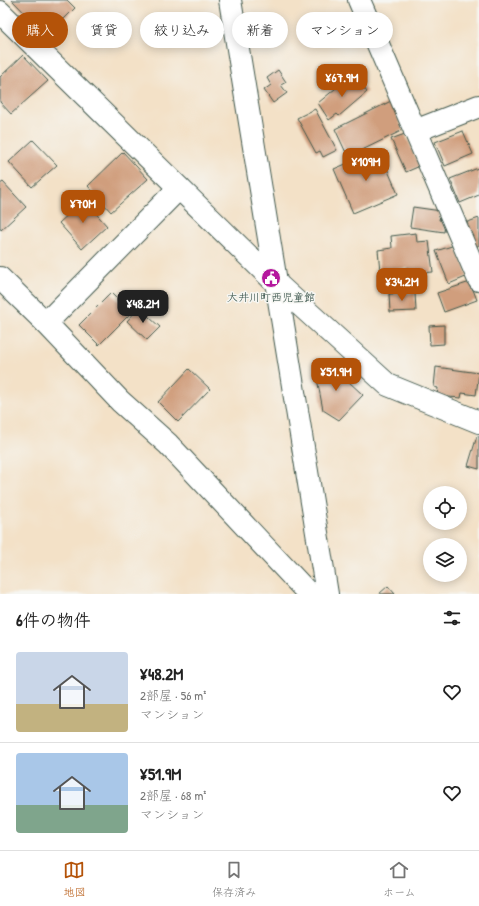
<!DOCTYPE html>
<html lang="ja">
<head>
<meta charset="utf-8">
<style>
  body { margin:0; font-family:"Patrick Hand","Klee One",sans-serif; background:#f6f6f6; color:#222; height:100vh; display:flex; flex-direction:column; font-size:15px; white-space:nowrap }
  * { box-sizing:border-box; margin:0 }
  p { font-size:13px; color:#767676 }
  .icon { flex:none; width:22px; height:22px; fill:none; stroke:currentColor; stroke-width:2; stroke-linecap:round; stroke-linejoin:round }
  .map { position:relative; height:594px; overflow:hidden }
  .details { display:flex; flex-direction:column; background:#fff; flex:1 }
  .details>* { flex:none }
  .banner { position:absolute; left:12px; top:12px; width:455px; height:36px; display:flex; gap:8px }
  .buttons { position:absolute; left:423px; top:486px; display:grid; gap:8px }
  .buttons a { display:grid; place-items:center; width:44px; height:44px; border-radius:50%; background:#fff; box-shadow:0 2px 10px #0003; font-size:20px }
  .price { position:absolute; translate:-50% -34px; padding:0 9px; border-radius:8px; background:#b45309; color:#fff; font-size:13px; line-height:26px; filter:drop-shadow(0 1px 2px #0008) }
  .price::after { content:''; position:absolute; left:50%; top:24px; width:12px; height:9px; margin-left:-6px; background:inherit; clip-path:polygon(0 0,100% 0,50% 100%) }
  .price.on { background:#222; color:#fff }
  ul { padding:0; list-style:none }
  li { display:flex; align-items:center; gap:12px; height:100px; padding:0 16px }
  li+li { border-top:1px solid #e0e0e0 }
  li span { display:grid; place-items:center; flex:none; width:112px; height:80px; border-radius:4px; color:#555 }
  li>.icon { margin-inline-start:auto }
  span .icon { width:48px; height:48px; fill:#fffc; stroke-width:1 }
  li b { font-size:17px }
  h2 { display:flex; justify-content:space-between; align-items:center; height:48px; padding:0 16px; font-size:17px }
  .chip { padding:0 14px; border-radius:18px; background:#fff; box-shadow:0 2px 10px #0003; font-size:14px; line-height:36px }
  .chip.on { background:#b45309; color:#fff }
  .tabs { display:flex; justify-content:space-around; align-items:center; height:56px; border-top:1px solid #e0e0e0; background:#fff; font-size:11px; color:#767676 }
  .tabs a { display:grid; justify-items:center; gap:2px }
  .tabs .on { color:#b45309 }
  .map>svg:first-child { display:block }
  .building { fill:#d09e7d }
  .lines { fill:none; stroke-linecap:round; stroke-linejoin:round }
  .minor-casing { stroke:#3f564a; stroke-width:24 }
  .minor { stroke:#fff; stroke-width:22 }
  .labels { text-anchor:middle; stroke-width:3; stroke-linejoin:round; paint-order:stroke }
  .poi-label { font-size:11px; fill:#1f3d34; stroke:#f6f6f2 }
</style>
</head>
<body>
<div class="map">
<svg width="479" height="594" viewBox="0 0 479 594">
  <rect width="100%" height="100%" fill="#f6f6f2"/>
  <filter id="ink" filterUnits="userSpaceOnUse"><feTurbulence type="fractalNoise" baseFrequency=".025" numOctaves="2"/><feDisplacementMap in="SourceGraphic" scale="8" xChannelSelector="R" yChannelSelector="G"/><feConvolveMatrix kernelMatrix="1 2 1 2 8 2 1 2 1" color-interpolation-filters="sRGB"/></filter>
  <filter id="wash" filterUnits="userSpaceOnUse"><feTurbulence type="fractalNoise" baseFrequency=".012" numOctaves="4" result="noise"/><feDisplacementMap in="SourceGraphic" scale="16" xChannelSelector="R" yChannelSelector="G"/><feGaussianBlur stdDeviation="0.9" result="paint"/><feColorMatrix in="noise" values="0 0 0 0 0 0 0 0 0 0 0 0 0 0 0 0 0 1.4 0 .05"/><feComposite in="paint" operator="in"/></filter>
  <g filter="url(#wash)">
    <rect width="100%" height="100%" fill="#f3e1c7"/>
    <g id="blocks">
      <!-- building -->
      <g class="building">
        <path d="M12 0H67L75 8 47 36Z"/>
        <path d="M23 55 48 81 11 114 0 102V77Z"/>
        <path d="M278 70 286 82 281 85 287 93 273 103 264 90 271 85 267 78Z"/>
        <path d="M353 74 367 92 339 116 337 114 329 120 318 103Z"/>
        <path d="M391 101 403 130 348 157 335 129Z"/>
        <path d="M315 109 337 150 323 157 320 151 316 153 297 118Z"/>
        <path d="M463 131 473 154 445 166 435 142Z"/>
        <path d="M405 134 420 166 406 172 391 139Z"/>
        <path d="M33 140 57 165 32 187 9 162Z"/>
        <path d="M379 150 398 194 353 213 334 169Z"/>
        <path d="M123 152 148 179 111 212 88 186Z"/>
        <path d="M478 168 479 170V195L460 203 450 179Z"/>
        <path d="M3 182 26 207 1 230 0 228V184Z"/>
        <path d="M84 200 107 226 82 249 59 223Z"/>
        <path d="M413 207 441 211 439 220 445 221 444 232 410 227Z"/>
        <path d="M479 218V245L476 247 465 223Z"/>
        <path d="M416 233 417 242 429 241 433 272 409 274 408 268 380 271 378 250 392 248 391 236Z"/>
        <path d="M455 245 468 276 449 284 436 251Z"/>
        <path d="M470 282 477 300 444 312 437 293Z"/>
        <path d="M111 293 131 313 99 345 79 325Z"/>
        <path d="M415 293 416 311 390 312 389 294Z"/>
        <path d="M139 308 160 327 147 340 127 321Z"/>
        <path d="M444 325V344L430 345 429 326Z"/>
        <path d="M331 365 363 395 339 420 323 410 316 373Z"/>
        <path d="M436 367 479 373 476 395 462 393 461 398 437 396 438 388 434 387Z"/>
        <path d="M189 369 210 389 178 422 158 402Z"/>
        <path d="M477 436 479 437V469L468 466Z"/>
        <path d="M388 586 395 594H379Z"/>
      </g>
    </g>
  </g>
  <g filter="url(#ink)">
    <use href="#blocks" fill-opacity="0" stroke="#3f564a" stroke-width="1"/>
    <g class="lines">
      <!-- minor casing -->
      <g class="minor-casing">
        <g id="minor">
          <path d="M230 0 327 594"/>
          <path d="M359 0 479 280"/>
          <path d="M0 12 276 283 388 385 479 422"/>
          <path d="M415 131 479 106"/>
          <path d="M0 278 46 323 120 401 168 444 309 594"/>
          <path d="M46 323 179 188"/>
        </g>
      </g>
      <!-- minor -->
      <use href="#minor" class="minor"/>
    </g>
  </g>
  <!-- icons -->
  <defs>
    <g id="civic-disc" transform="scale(1)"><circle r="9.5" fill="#b5179e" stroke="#f6f6f2"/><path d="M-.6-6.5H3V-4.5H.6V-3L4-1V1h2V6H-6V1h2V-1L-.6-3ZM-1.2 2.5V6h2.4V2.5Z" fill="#fff"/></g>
  </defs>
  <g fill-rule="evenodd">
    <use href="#civic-disc" x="271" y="278"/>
  </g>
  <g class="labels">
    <!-- poi labels -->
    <g class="poi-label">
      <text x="271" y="301">大井川町西児童館</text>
    </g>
  </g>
</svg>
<div class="buttons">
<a><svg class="icon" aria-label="locate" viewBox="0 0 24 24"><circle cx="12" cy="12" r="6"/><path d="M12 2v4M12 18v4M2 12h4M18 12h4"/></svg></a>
<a><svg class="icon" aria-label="layers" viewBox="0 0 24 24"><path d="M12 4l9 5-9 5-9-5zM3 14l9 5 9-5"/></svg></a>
</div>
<b class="price" style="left:342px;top:98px">¥67.9M</b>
<b class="price" style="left:366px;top:182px">¥109M</b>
<b class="price" style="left:83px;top:224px">¥70M</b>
<b class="price" style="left:402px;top:302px">¥34.2M</b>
<b class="price on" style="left:143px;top:324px">¥48.2M</b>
<b class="price" style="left:336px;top:392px">¥51.9M</b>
<div class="banner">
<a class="chip on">購入</a>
<a class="chip">賃貸</a>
<a class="chip">絞り込み</a>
<a class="chip">新着</a>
<a class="chip">マンション</a>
</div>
</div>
<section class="details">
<h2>6件の物件<svg class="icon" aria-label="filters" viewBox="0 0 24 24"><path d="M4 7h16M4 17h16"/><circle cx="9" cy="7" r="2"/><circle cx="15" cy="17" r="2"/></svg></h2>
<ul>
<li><span style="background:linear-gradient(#c9d6e8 65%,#c2b280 0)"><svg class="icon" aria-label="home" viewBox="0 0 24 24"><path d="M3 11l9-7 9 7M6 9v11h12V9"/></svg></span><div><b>¥48.2M</b><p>2部屋 · 56 m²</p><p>マンション</p></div><svg class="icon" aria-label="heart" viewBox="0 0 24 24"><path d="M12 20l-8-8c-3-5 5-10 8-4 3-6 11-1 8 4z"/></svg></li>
<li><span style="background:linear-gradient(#a9c7e8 65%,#7fa58c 0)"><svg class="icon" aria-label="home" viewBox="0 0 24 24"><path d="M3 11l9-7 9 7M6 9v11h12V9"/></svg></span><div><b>¥51.9M</b><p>2部屋 · 68 m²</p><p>マンション</p></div><svg class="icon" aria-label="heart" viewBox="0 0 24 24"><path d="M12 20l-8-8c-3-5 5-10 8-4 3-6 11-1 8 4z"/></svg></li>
</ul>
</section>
<nav class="tabs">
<a class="on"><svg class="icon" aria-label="map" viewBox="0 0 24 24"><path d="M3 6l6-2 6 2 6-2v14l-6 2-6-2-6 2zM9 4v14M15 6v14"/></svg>地図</a>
<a><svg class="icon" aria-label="saved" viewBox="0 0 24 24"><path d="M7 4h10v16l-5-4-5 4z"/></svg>保存済み</a>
<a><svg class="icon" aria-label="home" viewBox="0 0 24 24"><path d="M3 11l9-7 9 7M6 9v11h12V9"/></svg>ホーム</a>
</nav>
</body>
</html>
